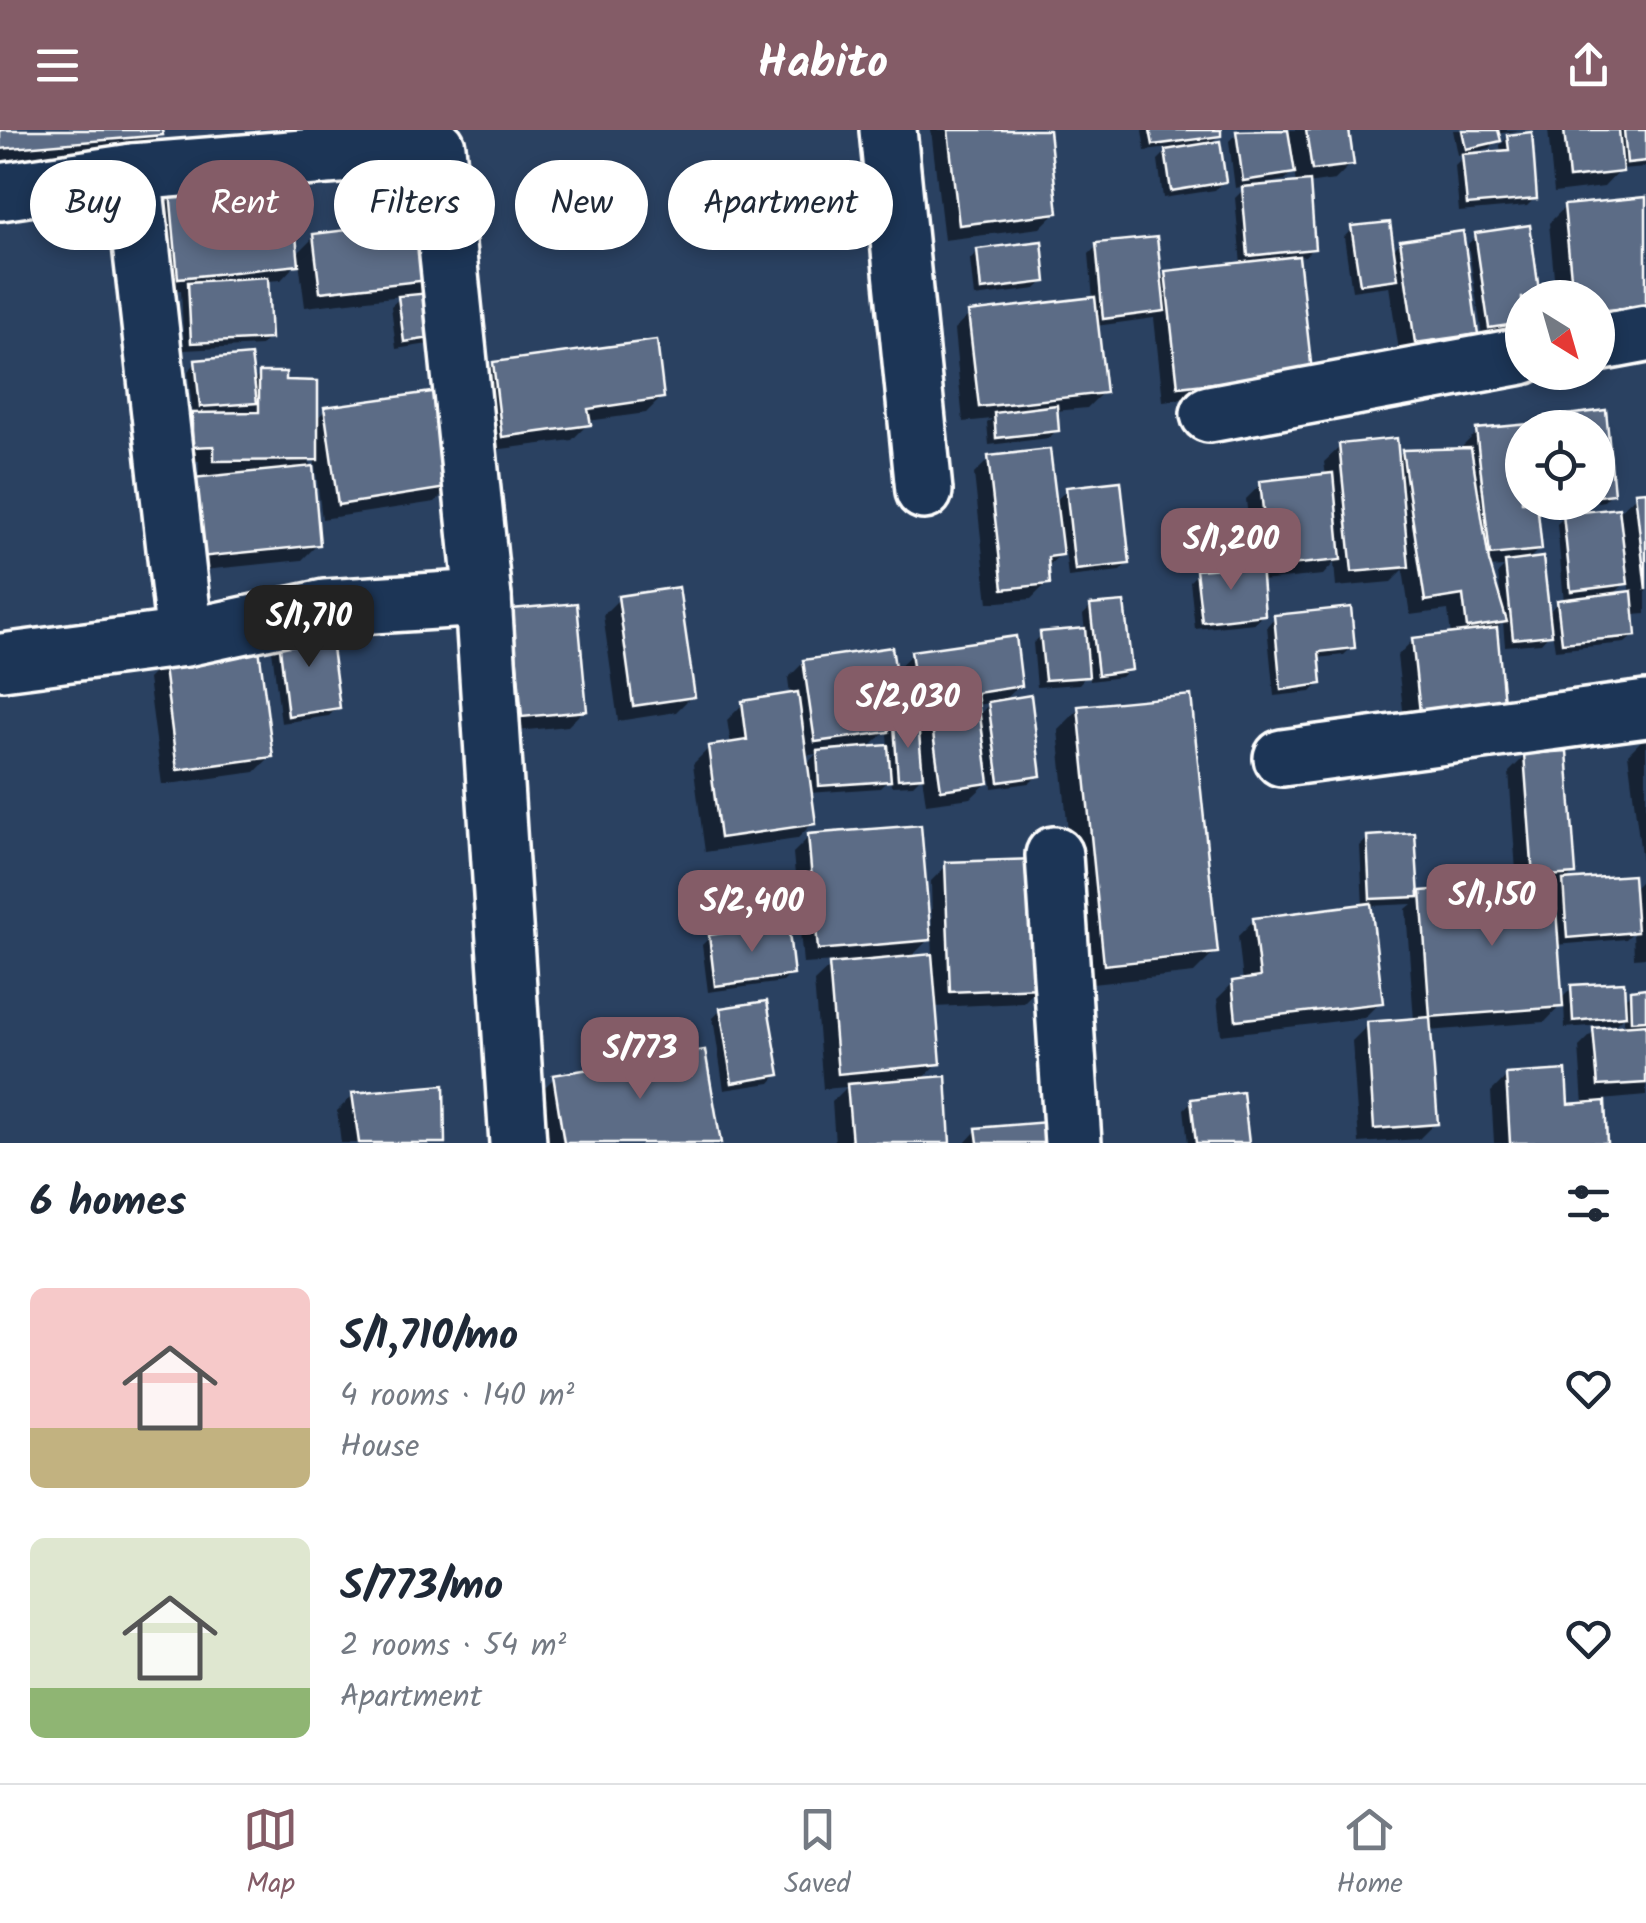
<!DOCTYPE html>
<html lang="en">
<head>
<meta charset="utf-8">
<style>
  body { margin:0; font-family:Kalam,sans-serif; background:#f2f2f3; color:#1f2937; height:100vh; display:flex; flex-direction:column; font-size:38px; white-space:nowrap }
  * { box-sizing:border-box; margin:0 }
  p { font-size:32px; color:#747a83 }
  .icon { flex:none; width:55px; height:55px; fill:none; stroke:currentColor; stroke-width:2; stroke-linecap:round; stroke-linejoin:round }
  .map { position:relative; height:1013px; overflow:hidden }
  .details { display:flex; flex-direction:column; background:#fff; flex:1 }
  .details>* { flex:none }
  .top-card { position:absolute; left:30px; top:30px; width:1000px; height:90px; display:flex; gap:20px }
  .needle { width:65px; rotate:143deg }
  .buttons { position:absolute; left:1505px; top:150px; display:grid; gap:20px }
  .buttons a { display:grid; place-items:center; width:110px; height:110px; border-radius:50%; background:#fff; box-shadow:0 5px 15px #0003; font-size:50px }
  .price { position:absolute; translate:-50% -85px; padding:0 22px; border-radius:20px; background:#845c67; color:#fff; font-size:32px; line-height:65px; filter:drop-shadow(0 2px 5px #0008) }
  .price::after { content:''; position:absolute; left:50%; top:60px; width:30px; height:22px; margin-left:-15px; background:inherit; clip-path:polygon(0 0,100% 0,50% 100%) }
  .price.active { background:#222; color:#fff }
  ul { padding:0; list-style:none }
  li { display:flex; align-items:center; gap:30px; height:250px; padding:0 30px }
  li span { display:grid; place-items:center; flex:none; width:280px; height:200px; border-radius:15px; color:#555 }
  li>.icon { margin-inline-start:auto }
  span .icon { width:120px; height:120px; fill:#fffc; stroke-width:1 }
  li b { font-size:42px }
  h2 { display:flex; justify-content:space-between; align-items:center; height:120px; padding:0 30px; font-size:42px }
  .chip { padding:0 35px; border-radius:45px; background:#fff; box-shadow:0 5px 15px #0003; font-size:35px; line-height:90px }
  .chip.active { background:#845c67; color:#fff }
  header { display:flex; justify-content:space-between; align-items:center; height:130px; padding:0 30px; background:#845c67; color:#fff; font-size:45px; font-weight:700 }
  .tab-bar { display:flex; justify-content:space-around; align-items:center; height:140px; border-top:2px solid #e0e1e3; background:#fff; font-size:28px; color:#747a83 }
  .tab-bar a { display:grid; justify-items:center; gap:5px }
  .tab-bar .active { color:#845c67 }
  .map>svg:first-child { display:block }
  .shadow { fill:#0007; fill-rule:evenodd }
  .building { fill:#5b6c86; stroke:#fff; stroke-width:2.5 }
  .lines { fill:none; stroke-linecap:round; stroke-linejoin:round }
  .minor-casing { stroke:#fff; stroke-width:62 }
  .minor { stroke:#1d3557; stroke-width:55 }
</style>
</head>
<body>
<header><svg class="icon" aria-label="menu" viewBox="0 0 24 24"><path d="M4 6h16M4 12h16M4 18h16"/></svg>Habito<svg class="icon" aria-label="share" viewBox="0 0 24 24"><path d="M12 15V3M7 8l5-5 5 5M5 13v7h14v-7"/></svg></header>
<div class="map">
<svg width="1646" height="1013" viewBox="0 0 1646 1013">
  <rect width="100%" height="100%" fill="#2a4161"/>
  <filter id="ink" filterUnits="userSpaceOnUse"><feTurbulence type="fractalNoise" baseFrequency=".01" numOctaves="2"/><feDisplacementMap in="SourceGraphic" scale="20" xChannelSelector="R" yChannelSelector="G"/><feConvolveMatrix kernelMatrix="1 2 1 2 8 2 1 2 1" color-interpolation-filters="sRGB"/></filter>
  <g filter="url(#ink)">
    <!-- shadow -->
    <g class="shadow">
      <path d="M0 0H160V4L135 29 0 41Z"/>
      <path d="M931 0H1046L1056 82 1040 98 944 110Z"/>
      <path d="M1142 0H1218L1219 5 1208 16 1223 52 1215 60 1163 68 1158 30 1170 18 1145 21Z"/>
      <path d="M1258 0H1346L1351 34 1335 50 1307 54 1313 118 1305 126 1297 127 1294 257 1163 271 1154 188 1096 196 1103 262 1087 278 1055 281 1057 300 1049 308 989 315 987 293 992 289 963 292 954 200 970 184 1093 169 1089 124 1097 116 1159 151 1166 143 1241 135 1235 68 1247 56 1235 58 1229 11 1237 3ZM1294 40 1296 54 1262 58V54L1285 50Z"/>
      <path d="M1453 0H1520L1497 4 1498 10 1490 18 1468 23 1469 26 1501 24 1500 15 1508 7 1535 68 1527 76 1459 82 1455 35 1467 23 1458 25Z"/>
      <path d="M1548 0H1646V37L1621 39 1604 57 1554 63Z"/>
      <path d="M170 53 296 125 314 107 436 148 417 166 435 213 396 219 391 176 402 166 305 177 299 131 281 150 266 151 269 208 261 216 184 220 181 160 163 162 154 69Z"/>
      <path d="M1646 70V189L1598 194V168H1556L1549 93 1565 77Z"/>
      <path d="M1352 99 1391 122 1401 112 1476 203 1460 219 1400 227 1389 156 1352 161 1344 107Z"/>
      <path d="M1476 106 1522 168V199L1482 205 1468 114Z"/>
      <path d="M978 121 1044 151 1036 159 974 167 970 129Z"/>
      <path d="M196 233 252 253 260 245 283 253 316 289 326 280 451 356 435 372 322 389 314 327 309 328 318 414 302 430 184 442 199 350V331L177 332V301L193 286 188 241Z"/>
      <path d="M494 234 662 267 646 283 588 291V294L572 310 486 321 478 250Z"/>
      <path d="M1604 283 1612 363 1604 371 1598 372V298L1551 297 1560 288Z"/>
      <path d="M1522 298V372L1539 419 1526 432 1547 484 1558 472H1564L1557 394 1565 386 1617 384 1637 365 1646 364V484L1632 485 1634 505 1625 513 1555 520 1552 501 1541 513 1505 516 1503 492 1406 607 1397 526 1413 510 1451 506 1448 480 1410 485 1403 440 1391 452 1336 457 1334 433 1323 445 1260 451 1263 484 1255 493 1195 499 1190 451 1198 443 1253 438 1246 369 1262 353 1326 346 1324 332 1340 317 1397 329 1403 322 1462 321 1461 318 1477 302ZM1504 437 1498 443 1501 471 1488 438ZM1628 450 1630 464 1612 466Z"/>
      <path d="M990 328 1054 372 1067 360 1128 433 1120 441 1068 447 1065 420 1046 438 1047 453 1031 469 988 473 974 344Z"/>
      <path d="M1559 372H1593L1560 376Z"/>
      <path d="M619 469 692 566 676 582 618 591 603 485Z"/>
      <path d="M1091 477 1129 539 1121 547 1090 551 1089 543 1079 554 1037 557 1033 513 1042 505 1085 501 1083 485Z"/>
      <path d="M514 481 584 580 568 596 507 602 498 497Z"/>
      <path d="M1275 487 1352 517 1344 525 1317 528 1319 554 1311 562 1274 566 1267 496Z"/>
      <path d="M279 503 338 577 329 586 281 593 271 512Z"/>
      <path d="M912 524 1020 555 1003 572 1038 645 1030 653 992 658 991 649 971 668 926 674 922 646 913 655 891 656 890 648 880 658 809 663 813 693 797 709 705 722 693 634 709 618 731 615 727 590 743 574 790 566 788 548 804 532 893 542ZM990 573 978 586 976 575ZM902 580 904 597 895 598 887 604 888 618 868 619 886 601V596ZM816 624 805 636 804 626Z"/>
      <path d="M164 533 271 626 255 642 162 655 148 549Z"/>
      <path d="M1079 579 1215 822 1194 843 1083 855 1058 600Z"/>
      <path d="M1644 608H1646V827L1634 828 1633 802 1626 809 1556 815 1560 870 1572 858 1623 870 1631 862 1646 861V966L1602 970 1605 1013H1494L1491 962 1507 946 1565 976 1583 975 1579 917 1595 901 1624 898V886L1616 894 1565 898 1564 872 1545 892 1428 901 1435 993 1419 1009 1359 1013 1352 911 1368 895 1414 891 1406 779 1412 774 1368 776 1380 872 1364 888 1221 905 1217 869 1233 853 1243 852 1238 806 1254 790 1363 777 1360 716 1368 708 1413 705 1417 769 1422 763 1517 756 1509 642 1525 626 1574 743 1564 752 1631 761 1644 748 1628 624Z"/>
      <path d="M809 707 928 797H932L931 751 947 735 1039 857 1023 873 934 877 938 933 921 951 944 949 948 1013H835L832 972 847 957 823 959 814 852 835 832 803 834 793 723ZM932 806 933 826 909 829Z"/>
      <path d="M710 807 791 844 783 852 708 862 702 815Z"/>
      <path d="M721 880 778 944 770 953 724 960 713 888Z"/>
      <path d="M703 923 719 1013H547L539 963 555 947Z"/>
      <path d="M441 958 443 1013H341L337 981 353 965Z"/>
      <path d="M1241 965 1246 1013H1188L1184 979 1192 971Z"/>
      <path d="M977 1000 1058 1013H965Z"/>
    </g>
    <!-- building -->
    <g class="building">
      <path d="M0 0H162L163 5 0 19Z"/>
      <path d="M948 0H1049L1058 83 959 95Z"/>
      <path d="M1150 0H1221V6L1153 15Z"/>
      <path d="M1288 0 1295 43 1243 51 1236 1Z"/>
      <path d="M1306 0H1349L1354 35 1312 40Z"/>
      <path d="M1462 0H1498L1501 11 1466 19Z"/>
      <path d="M1564 0H1619L1623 42 1569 48Z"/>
      <path d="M1624 0H1646V31L1627 33Z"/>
      <path d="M1532 2 1537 69 1467 75 1462 24 1509 20 1507 5Z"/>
      <path d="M1220 11 1226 52 1171 61 1165 20Z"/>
      <path d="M289 38 299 135 178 148 169 50Z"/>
      <path d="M1310 51 1315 119 1248 126 1242 57Z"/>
      <path d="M1646 67V176L1598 181V168H1573L1564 75Z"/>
      <path d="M432 90 438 149 320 162 313 104Z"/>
      <path d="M1390 92 1398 149 1360 154 1351 96Z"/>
      <path d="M1530 95 1540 168H1522V193L1489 198 1475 103Z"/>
      <path d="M1463 101 1478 204 1415 213 1400 110Z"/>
      <path d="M1157 107 1165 181 1103 189 1096 113Z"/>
      <path d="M1042 111 1046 152 981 160 977 119Z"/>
      <path d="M1299 126 1312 242 1178 257 1165 141Z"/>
      <path d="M268 147 271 209 191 213 188 152Z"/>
      <path d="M440 162 445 206 404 212 398 166Z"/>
      <path d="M1095 167 1106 263 979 277 968 182Z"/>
      <path d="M657 210 664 268 588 279 591 295 502 307 493 232Z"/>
      <path d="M251 225 257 273 200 277 195 230Z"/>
      <path d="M259 242H286V250L318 251V330L214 331V316L192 317V283L259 282Z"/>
      <path d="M439 261 453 357 338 375 324 277Z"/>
      <path d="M1057 275 1059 301 996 308 994 283Z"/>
      <path d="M1606 280 1614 364 1598 366V298H1560L1558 286Z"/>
      <path d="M1529 294 1530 298H1522V372H1537L1542 420 1490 425 1476 299Z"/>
      <path d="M1397 308 1409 437 1352 442 1339 314Z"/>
      <path d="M1471 318 1489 431 1507 492 1467 498 1463 465 1425 471 1402 320Z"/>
      <path d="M1050 319 1063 425 1048 427 1050 454 1003 459 988 326Z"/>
      <path d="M313 336 320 415 200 427 192 348Z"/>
      <path d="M1333 343 1341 430 1269 437 1260 351Z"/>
      <path d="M1121 351 1130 434 1075 440 1066 357Z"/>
      <path d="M1646 361V460L1635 362Z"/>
      <path d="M1619 378 1628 454 1571 461 1563 384Z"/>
      <path d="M1543 427 1552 505 1513 509 1505 432Z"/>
      <path d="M1261 435 1265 485 1202 492 1196 440Z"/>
      <path d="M679 457 695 567 633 576 618 466Z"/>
      <path d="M1632 461 1636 506 1562 513 1557 470Z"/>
      <path d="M1124 472 1132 540 1098 545 1090 475Z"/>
      <path d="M577 473 587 581 522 587 512 479Z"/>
      <path d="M1351 477 1355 518 1319 522 1322 554 1281 560 1274 485Z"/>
      <path d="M329 495 340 578 288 586 278 501Z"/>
      <path d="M1085 498 1089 547 1045 550 1040 502Z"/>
      <path d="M1497 498 1505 583 1421 592 1412 508Z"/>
      <path d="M1016 506 1022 556 977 563 989 653 941 660 931 589 920 590 911 521Z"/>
      <path d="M892 517 902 584 887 586 889 602 815 612 803 530Z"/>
      <path d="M259 518 273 627 177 640 163 530Z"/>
      <path d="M798 562 816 694 720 708 708 616 747 610 742 571Z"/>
      <path d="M1031 565 1041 646 999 652 988 572Z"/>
      <path d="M1191 565 1218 823 1104 835 1078 576Z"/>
      <path d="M918 593 923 647 898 649 894 595Z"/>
      <path d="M888 615 891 651 819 656 817 621Z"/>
      <path d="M1567 621 1576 744 1533 747 1524 624Z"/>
      <path d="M921 695 931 810 818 820 808 704Z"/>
      <path d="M1415 703 1419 767 1370 769 1367 706Z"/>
      <path d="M1037 729 1042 858 950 862 945 732Z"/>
      <path d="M1633 745 1637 802 1567 808 1563 750Z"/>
      <path d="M1554 751 1563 877 1430 887 1421 761Z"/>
      <path d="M1371 773 1383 873 1236 890 1232 851 1260 847 1253 788Z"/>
      <path d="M788 794 794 845 715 856 709 805Z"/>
      <path d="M932 824 941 934 838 944 829 834Z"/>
      <path d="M1624 852 1626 886 1573 891 1571 855Z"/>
      <path d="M1646 858V890L1631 891 1630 860Z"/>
      <path d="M767 871 780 945 732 953 720 878Z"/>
      <path d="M1430 887 1438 994 1374 999 1367 892Z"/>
      <path d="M1646 894V953L1598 956 1593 898Z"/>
      <path d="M705 920 721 1013H564L553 945Z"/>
      <path d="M1566 940 1568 974 1605 971 1607 1013H1510L1506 944Z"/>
      <path d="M946 946 950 1013H852L847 954Z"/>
      <path d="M444 955 445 1013H359L352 963Z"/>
      <path d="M1243 962 1249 1013H1196L1191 969Z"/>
      <path d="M1059 991 1061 1013H978L976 998Z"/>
    </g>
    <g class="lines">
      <!-- minor casing -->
      <g class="minor-casing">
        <g id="minor">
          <path d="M888 0 924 361"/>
          <path d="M133 42 185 508"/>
          <path d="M0 62 133 42 437 17 483 468 518 1013"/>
          <path d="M1598 213 1646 204"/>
          <path d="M1209 284 1522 226"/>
          <path d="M2 532 185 508 325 478 483 468"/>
          <path d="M1282 628 1646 579"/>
          <path d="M1054 725 1073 1013"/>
        </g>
      </g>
      <!-- minor -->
      <use href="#minor" class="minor"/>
    </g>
  </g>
</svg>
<div class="buttons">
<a><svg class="needle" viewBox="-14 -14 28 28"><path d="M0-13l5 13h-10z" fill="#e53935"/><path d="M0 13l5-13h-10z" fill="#747a83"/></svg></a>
<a><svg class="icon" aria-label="locate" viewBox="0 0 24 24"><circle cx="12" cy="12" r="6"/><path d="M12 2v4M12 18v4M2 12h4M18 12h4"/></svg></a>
</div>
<b class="price" style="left:1231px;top:463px">S/1,200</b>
<b class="price active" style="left:309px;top:540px">S/1,710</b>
<b class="price" style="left:908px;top:621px">S/2,030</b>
<b class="price" style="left:1492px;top:819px">S/1,150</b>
<b class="price" style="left:752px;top:825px">S/2,400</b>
<b class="price" style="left:640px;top:972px">S/773</b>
<div class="top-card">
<a class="chip">Buy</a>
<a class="chip active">Rent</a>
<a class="chip">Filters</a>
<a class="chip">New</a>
<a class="chip">Apartment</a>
</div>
</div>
<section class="details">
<h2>6 homes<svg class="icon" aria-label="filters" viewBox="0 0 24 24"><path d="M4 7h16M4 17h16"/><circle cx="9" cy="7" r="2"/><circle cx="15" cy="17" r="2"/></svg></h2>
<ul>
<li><span style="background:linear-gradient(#f6c9c9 70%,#c2b280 0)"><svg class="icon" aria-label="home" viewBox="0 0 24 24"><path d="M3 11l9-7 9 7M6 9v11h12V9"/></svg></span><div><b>S/1,710/mo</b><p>4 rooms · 140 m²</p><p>House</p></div><svg class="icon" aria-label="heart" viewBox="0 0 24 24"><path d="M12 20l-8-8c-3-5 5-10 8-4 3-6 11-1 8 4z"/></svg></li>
<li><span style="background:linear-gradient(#dfe7d0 75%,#8fb573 0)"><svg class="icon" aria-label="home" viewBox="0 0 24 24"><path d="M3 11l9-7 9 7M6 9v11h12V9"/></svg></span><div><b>S/773/mo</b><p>2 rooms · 54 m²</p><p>Apartment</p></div><svg class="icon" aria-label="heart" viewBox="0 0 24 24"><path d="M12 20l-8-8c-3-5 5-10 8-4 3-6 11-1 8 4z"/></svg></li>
</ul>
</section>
<nav class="tab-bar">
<a class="active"><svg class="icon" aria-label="map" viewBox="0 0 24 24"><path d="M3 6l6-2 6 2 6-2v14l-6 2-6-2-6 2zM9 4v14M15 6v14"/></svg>Map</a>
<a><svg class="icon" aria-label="saved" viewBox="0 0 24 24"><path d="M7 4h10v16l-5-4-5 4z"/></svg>Saved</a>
<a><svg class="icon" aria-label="home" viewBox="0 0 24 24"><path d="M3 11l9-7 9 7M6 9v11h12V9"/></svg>Home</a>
</nav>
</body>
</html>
